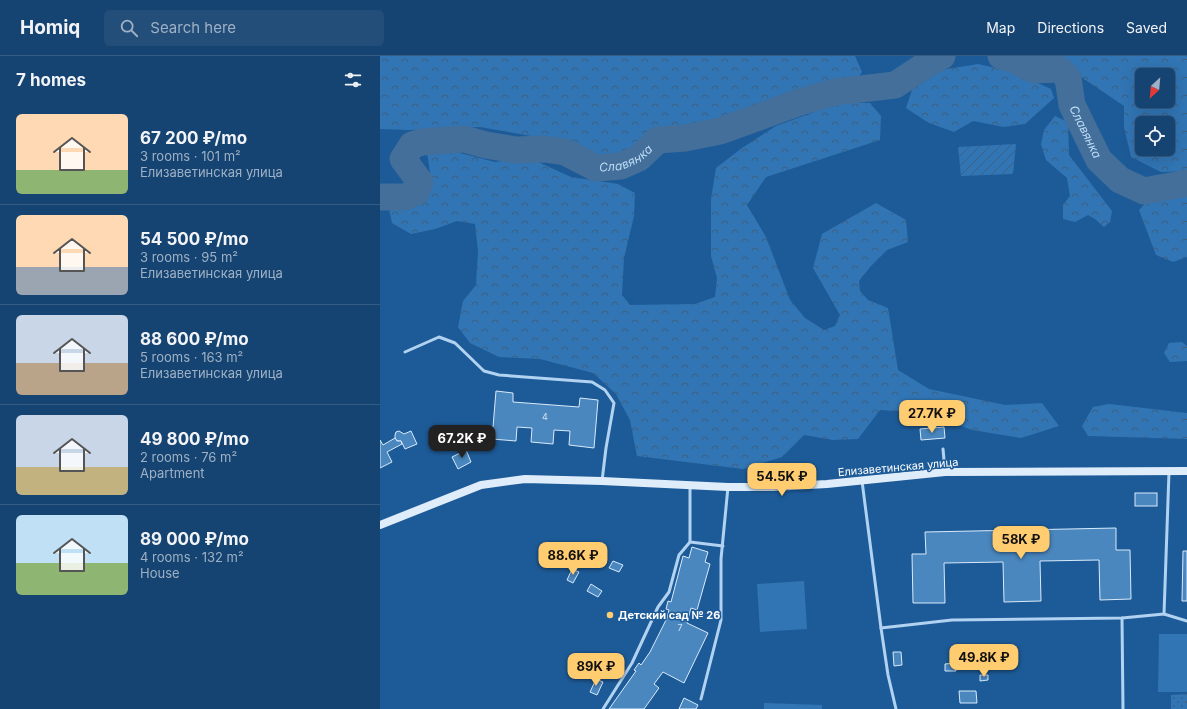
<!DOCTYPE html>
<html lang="en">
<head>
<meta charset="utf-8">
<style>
  body { margin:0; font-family:Inter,sans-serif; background:#234e7a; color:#f1f3f6; height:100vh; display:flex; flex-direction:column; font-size:15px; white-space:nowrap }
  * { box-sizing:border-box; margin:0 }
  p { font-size:13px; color:#9eb0c4 }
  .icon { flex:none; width:22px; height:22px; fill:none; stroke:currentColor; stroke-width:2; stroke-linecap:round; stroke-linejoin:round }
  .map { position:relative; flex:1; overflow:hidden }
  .side { display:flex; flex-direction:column; background:#164472; width:380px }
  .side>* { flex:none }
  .needle { width:26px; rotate:206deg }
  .tools { position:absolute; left:755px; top:12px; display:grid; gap:8px }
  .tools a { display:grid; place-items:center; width:40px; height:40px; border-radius:6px; background:#164472; box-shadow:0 4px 16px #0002,0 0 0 1px #355c84; font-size:20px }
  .price { position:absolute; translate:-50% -34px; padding:0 9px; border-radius:8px; background:#ffcc70; color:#111; font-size:13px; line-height:26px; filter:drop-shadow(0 1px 2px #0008) }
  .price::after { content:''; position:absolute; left:50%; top:24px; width:12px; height:9px; margin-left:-6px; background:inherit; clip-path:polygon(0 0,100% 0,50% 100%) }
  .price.on { background:#222; color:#fff }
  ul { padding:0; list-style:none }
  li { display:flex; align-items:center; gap:12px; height:100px; padding:0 16px }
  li+li { border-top:1px solid #355c84 }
  li span { display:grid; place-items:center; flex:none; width:112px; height:80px; border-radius:6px; color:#555 }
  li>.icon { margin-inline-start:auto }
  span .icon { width:48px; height:48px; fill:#fffc; stroke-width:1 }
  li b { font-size:17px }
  h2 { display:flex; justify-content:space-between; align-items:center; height:48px; padding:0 16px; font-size:17px }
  header { display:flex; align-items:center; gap:24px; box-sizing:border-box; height:56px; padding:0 20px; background:#164472; border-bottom:1px solid #355c84 }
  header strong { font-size:19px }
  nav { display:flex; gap:22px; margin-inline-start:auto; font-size:14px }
  .search { width:280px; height:36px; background:#234e7a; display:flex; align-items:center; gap:10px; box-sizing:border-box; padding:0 14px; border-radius:6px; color:#9eb0c4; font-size:15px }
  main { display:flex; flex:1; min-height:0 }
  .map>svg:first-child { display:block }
  .grass { fill:#3175b4 }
  .forest { fill:url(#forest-crowns); fill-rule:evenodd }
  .park { fill:url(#park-dots) }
  .garden { fill:url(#garden-furrows) }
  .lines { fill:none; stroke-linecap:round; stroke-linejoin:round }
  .river { stroke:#436f9a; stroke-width:27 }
  .building { fill:#4a87bf; stroke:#d8eafb }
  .lane { stroke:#b1d2f0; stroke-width:3 }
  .secondary { stroke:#dfedfb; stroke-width:8 }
  .poi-dot { fill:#ffcc70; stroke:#1d5b98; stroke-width:1.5 }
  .labels { text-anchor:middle; stroke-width:3; stroke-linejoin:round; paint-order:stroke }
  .number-label { font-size:9px; fill:#d2e1ef }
  .street-label { font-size:11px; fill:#fff; stroke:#1d5b98 }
  .poi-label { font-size:11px; font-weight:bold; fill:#fff; stroke:#1d5b98; text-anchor:start }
  .water-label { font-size:12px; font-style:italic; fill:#bedcf6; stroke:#1d5b98 }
</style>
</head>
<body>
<header>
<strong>Homiq</strong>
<div class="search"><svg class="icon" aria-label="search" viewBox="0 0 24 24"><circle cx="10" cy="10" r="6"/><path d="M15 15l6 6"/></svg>Search here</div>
<nav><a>Map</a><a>Directions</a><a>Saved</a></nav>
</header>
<main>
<section class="side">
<h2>7 homes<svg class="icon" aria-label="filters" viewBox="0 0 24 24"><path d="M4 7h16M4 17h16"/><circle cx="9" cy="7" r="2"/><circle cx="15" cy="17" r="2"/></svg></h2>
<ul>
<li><span style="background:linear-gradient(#ffd9b3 70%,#8fb573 0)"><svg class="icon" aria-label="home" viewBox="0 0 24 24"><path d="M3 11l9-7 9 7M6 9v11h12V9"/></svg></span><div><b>67 200 ₽/mo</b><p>3 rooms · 101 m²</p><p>Елизаветинская улица</p></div></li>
<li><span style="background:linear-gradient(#ffd9b3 65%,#9aa5b1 0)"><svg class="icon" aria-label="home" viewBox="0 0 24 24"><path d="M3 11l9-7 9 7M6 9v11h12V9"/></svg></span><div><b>54 500 ₽/mo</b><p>3 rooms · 95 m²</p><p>Елизаветинская улица</p></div></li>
<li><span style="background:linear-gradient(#c9d6e8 60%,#b9a48a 0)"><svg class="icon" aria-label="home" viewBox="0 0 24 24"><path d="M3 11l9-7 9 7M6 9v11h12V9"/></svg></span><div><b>88 600 ₽/mo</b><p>5 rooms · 163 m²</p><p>Елизаветинская улица</p></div></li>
<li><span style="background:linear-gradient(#c9d6e8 65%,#c2b280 0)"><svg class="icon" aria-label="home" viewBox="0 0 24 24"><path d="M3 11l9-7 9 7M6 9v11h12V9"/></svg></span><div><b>49 800 ₽/mo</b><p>2 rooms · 76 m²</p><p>Apartment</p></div></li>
<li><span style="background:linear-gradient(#bfe0f5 60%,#8fb573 0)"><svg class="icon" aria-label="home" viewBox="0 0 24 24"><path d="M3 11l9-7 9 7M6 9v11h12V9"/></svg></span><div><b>89 000 ₽/mo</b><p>4 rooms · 132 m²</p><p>House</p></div></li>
</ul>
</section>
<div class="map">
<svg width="807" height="653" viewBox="0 0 807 653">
  <defs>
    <pattern id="forest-crowns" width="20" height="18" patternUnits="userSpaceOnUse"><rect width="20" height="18" fill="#3175b4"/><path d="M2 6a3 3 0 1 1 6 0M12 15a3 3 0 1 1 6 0" fill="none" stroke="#3e6080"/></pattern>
    <pattern id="park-dots" width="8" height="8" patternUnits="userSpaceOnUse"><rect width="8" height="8" fill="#3175b4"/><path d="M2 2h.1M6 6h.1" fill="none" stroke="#3e6080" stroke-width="1.8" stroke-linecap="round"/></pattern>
    <pattern id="garden-furrows" width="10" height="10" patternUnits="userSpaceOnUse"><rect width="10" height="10" fill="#3175b4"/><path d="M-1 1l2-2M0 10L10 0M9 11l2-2" fill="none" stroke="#3e6080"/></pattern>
  </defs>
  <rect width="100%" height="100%" fill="#1d5b98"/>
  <!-- grass -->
  <g class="grass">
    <path d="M424 525 427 573 380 576 377 528Z"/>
    <path d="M779 578H807V636H778Z"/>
    <path d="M384 647 442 649V653H384Z"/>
  </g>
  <!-- forest -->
  <g class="forest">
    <path d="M0 0H475L482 16 476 25 338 66 279 77 241 101 212 104 174 84 100 71 29 74 0 73Z"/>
    <path d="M636 0H806L807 1V115L781 116 751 101 744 71V50L679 6H652ZM762 19H788V45H762ZM762 67H788V93H762Z"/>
    <path d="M598 8 633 16 671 33 674 42 645 68 624 71 593 65 574 76 549 67 526 52 532 34 561 14Z"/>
    <path d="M459 47H490L501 60 500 84 386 121 367 149 386 181 410 244 425 262 444 274 455 270 460 259 433 212 442 178 496 147 526 164 528 186 507 194 491 210 479 225 480 235 488 244 508 252 518 314 549 333 625 349 662 347 679 370 641 382 592 374 547 357 500 354 478 383 453 384 424 379 402 401 363 413 257 400 250 364 236 338 213 317 160 303 119 301 90 287 78 271 83 245 96 229 98 195 95 168 77 165 55 173 31 178 12 167 8 148 40 140 52 130 47 96 72 95 115 106 149 102 191 121 238 128 255 137 254 160 244 202 242 239 250 249 315 248 335 241 337 222 331 200V143L336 112 362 92 396 70Z"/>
    <path d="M675 60 688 66 689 99 732 155 730 166 724 171 715 163 708 159 695 166 683 163V149L690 140 687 122 666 104 661 88 664 74Z"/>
    <path d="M807 136V201L793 206 776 199 759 154 770 142Z"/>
    <path d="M802 286 807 290V305L790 306 784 297 789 287Z"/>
    <path d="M729 348 807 357V383L708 380 702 370 713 351Z"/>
  </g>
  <!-- park -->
  <path class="park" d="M807 638V653H791V639Z"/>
  <!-- garden -->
  <path class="garden" d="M636 88 633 118 581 120 578 91Z"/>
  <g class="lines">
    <!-- river -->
    <g class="river">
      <path id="s1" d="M621 0 634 4 654 14 679 13 688 22 692 49 719 104 740 124 764 135 807 127"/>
      <path id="s2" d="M0 141H25L36 136 40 126 23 103 32 89 42 86 84 83 106 89 136 94 165 93 185 96 216 112 241 110 259 102 278 84 305 82 340 75 420 46 455 36 515 29 544 10 562 0"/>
    </g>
  </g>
  <!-- building -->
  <g class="building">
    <path d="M116 335 133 337V346L199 351 200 342 218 344 214 392 189 389 190 375 174 374 173 388 151 386 152 372 137 371 136 385 112 383Z"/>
    <path d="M564 371 565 382 541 384 540 373Z"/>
    <path d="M19 375 24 378 31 375 37 388 25 393 21 385H17L15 382V379L16 376Z"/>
    <path d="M15 382 17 385H21L22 388 7 396 12 406 0 412V384L3 389Z"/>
    <path d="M86 394 91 406 78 413 72 401Z"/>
    <rect x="755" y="437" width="22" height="13"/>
    <path d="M736 472V494H750L751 543 720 544 719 504 660 505 661 545 624 546 623 506 564 507 565 547H533L532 498H546L545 476Z"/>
    <path d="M312 491 328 496 325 506 330 508 317 554 311 552 307 567 328 577 304 627 283 616 274 628 279 632 264 653H229L256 615 254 614 259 607 261 609 270 596 287 562 289 554 286 553 288 545 291 546 303 500 309 502Z"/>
    <path d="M803 495H807V545H802Z"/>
    <path d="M233 505 243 509 239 516 229 512Z"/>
    <path d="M192 513 199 516 193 527 187 524Z"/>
    <path d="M211 528 222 535 218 541 207 535Z"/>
    <path d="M513 596H521L522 609 514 610Z"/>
    <path d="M195 601 204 606 201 612 191 608Z"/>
    <path d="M575 607 576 615H565V608Z"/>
    <path d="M600 619H608V624L600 625Z"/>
    <path d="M216 623 223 626 217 639 210 636Z"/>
    <path d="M579 635H596L597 647H580Z"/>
    <path d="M304 642 318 649 316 653H299Z"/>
  </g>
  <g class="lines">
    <!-- lane -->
    <g class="lane">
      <path d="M25 296 59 281 75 287 104 315 119 319 212 326 225 334 234 347 226 392 222 425"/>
      <path d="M563 393 565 415"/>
      <path d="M482 425 501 572"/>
      <path d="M310 486 343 490"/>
      <path d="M784 558 807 565"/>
      <path d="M742 562 743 653"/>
      <path d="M321 643 341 564V503L348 431"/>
      <path d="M223 653 252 607 278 551 289 536 299 499 310 486V430"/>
      <path d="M516 653 508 619 501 572 572 564 742 562 784 558 789 416"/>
    </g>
    <!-- secondary -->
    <path class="secondary" d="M0 469 101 429 145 423 222 425 348 431H393L447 428 565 416 807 415"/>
  </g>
  <!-- markers -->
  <circle class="poi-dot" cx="230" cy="559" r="4"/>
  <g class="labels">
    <!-- number labels -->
    <g class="number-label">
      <text x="165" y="364">4</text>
      <text x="300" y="575">7</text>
    </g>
    <!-- street labels -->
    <g class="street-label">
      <text transform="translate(518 411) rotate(-5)" y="4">Елизаветинская улица</text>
    </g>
    <!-- poi labels -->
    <g class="poi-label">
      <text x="238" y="563">Детский сад № 26</text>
    </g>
    <!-- water labels -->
    <g class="water-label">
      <text dy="4" stroke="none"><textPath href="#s1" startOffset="131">Славянка</textPath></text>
      <text dy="4" stroke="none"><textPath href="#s2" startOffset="315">Славянка</textPath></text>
    </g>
  </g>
</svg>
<div class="tools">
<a><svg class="needle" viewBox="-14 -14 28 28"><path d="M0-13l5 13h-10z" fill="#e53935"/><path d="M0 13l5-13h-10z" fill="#9eb0c4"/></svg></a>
<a><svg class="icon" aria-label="locate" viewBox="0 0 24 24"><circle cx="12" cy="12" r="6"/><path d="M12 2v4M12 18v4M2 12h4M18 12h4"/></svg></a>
</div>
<b class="price" style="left:552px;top:378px">27.7K ₽</b>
<b class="price on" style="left:82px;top:403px">67.2K ₽</b>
<b class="price" style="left:402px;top:441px">54.5K ₽</b>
<b class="price" style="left:641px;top:504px">58K ₽</b>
<b class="price" style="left:193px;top:520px">88.6K ₽</b>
<b class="price" style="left:604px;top:622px">49.8K ₽</b>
<b class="price" style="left:216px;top:631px">89K ₽</b>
</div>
</main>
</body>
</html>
